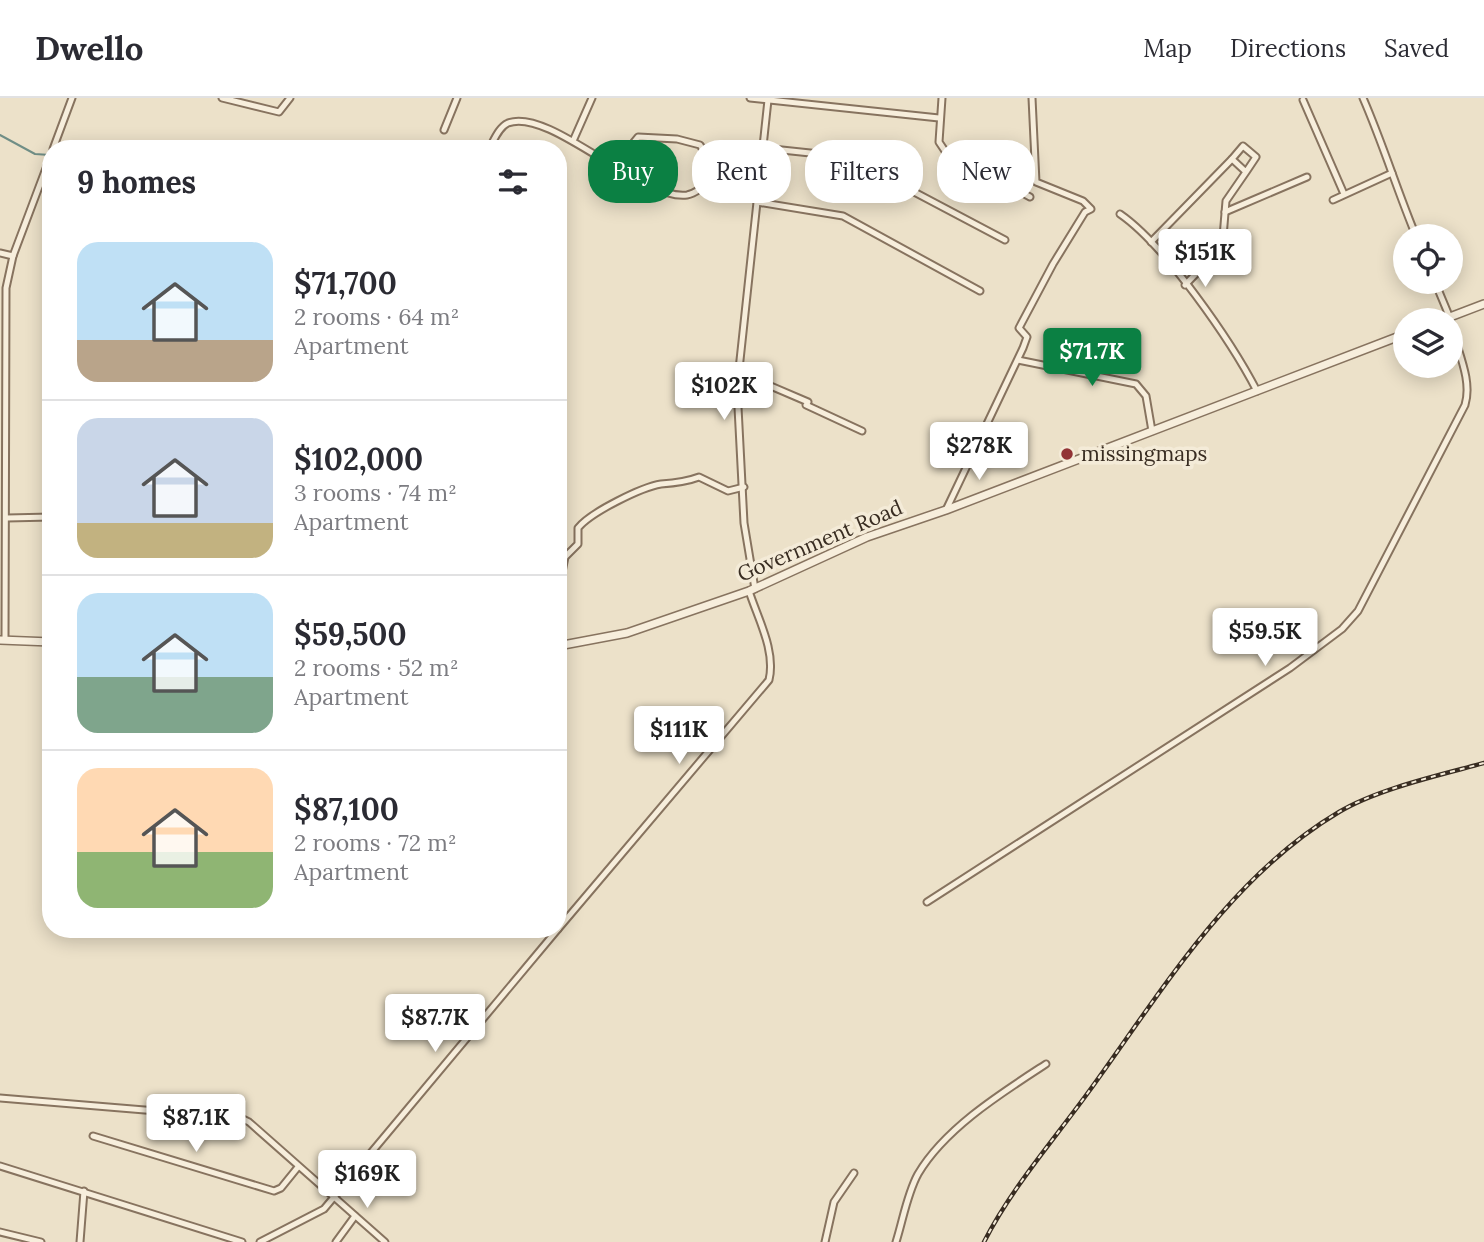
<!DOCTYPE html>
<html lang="en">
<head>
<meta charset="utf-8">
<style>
  body { margin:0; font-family:Lora,serif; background:#f2f2f3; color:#2b2b33; height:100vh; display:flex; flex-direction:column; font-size:26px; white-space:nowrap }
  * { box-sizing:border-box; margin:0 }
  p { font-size:23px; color:#7c7c81 }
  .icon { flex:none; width:38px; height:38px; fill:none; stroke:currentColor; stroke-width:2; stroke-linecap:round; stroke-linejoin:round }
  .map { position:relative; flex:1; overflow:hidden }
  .panel { position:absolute; left:42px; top:42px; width:525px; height:798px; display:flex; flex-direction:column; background:#fff; border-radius:28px; box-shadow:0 4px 18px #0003 }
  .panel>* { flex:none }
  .guide { position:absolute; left:588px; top:42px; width:665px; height:63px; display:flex; gap:14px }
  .tools { position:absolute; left:1393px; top:126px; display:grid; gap:14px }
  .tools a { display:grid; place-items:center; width:70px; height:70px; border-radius:50%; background:#fff; box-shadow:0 4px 18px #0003; font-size:35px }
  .price { position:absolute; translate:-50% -60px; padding:0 16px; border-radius:7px; background:#fff; color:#222; font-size:23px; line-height:46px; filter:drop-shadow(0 2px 4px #0008) }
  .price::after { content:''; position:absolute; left:50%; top:42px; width:21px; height:16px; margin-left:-10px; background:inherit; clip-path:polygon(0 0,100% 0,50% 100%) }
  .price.on { background:#0b8043; color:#fff }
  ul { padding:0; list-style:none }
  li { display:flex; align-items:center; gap:21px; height:175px; padding:0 35px }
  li+li { border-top:2px solid #e1e1e2 }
  li span { display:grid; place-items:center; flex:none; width:196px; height:140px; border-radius:21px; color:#555 }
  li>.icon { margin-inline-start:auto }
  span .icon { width:84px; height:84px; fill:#fffc; stroke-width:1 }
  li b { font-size:30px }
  h2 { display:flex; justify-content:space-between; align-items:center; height:84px; padding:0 35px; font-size:30px }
  .tag { padding:0 24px; border-radius:28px; background:#fff; box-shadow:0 4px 18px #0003; font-size:24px; line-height:63px }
  .tag.on { background:#0b8043; color:#fff }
  header { display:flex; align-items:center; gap:42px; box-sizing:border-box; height:98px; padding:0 35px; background:#fff; border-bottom:2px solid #e1e1e2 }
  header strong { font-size:33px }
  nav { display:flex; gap:38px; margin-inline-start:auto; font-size:24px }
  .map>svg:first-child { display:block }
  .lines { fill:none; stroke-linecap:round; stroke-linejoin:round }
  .stream { stroke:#708e86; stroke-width:2 }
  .minor-casing { stroke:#87735f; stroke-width:9 }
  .tertiary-casing { stroke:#87735f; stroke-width:10 }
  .minor { stroke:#f7eedc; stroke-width:5 }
  .tertiary { stroke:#f7eedc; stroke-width:7 }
  .rail-casing { stroke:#382c21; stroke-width:4.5 }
  .rail { stroke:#f4ebd8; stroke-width:2; stroke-dasharray:5; stroke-linecap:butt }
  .poi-dot { fill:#923335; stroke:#f4ebd8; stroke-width:2.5 }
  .labels { text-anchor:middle; stroke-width:7; stroke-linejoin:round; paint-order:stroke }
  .poi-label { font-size:21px; fill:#382c21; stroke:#f4ebd8; text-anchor:start }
  .street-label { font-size:21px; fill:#382c21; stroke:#f4ebd8 }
</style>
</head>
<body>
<header>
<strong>Dwello</strong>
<nav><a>Map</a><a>Directions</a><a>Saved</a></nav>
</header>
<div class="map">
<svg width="1484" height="1144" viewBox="0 0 1484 1144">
  <rect width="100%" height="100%" fill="#ece1c9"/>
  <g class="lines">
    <!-- stream -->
    <path class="stream" d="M0 37 35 56 50 57"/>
    <!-- minor casing -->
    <g class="minor-casing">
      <g id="minor">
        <path d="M222 0 279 14 290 0"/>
        <path d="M750 0 939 20"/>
        <path d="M942 0 939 44 945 53 1030 99"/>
        <path d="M1363 0C1383 46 1397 92 1416 138"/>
        <path d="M1303 2 1344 96"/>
        <path d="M444 32 457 0"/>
        <path d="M573 43 592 0"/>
        <path d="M763 50 848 59 1005 142"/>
        <path d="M53 51 72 0"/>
        <path d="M489 51C494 42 499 29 508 25 550 9 641 103 687 97 699 95 709 82 718 75L759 79"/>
        <path d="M615 67 638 39 677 41 700 47 718 75"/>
        <path d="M1333 102 1392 75"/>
        <path d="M757 104 843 118 980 193"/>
        <path d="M1225 114 1307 79"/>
        <path d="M1120 116C1165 147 1231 243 1257 293"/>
        <path d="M1151 144 1232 61"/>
        <path d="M0 155 13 158"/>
        <path d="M1435 184 1450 220"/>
        <path d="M1185 187 1213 158 1223 139 1226 103 1246 74 1232 61 1243 48 1256 59 1246 74"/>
        <path d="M1018 262 1136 286 1146 298 1152 333"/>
        <path d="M752 280 808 304"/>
        <path d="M806 307 862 333"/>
        <path d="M946 412 1023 250 1027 239 1019 230 1053 166 1085 114 1091 111 1083 103 1036 84 1032 0"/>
        <path d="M7 420 51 419"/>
        <path d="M755 491 744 425 737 290 768 2"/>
        <path d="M558 495 565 459 578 446V430C591 414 642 389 661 386 675 385 686 384 699 379L728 393 744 389"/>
        <path d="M5 542 6 190 13 158 51 57"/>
        <path d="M927 804 1290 570 1342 531 1358 513 1465 307C1473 281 1456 251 1451 225"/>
        <path d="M558 831 769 582C776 553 758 521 749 493"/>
        <path d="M0 1000 241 1020 249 1024 385 1144"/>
        <path d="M93 1038 274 1093 281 1090 298 1069"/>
        <path d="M0 1068 242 1144"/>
        <path d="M0 1134 41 1144"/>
        <path d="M80 1144 84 1093"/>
        <path d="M260 1144 324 1111 558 831"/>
        <path d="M336 1144 355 1118"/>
        <path d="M825 1144 834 1104 854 1075"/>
        <path d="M896 1144C903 1122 907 1096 918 1076 945 1030 1003 994 1046 966"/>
      </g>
    </g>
    <!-- tertiary casing -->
    <g class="tertiary-casing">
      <g id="tertiary">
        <path d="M1442 222 1484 206"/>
        <path d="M0 542 51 544"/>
        <path d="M558 548 627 535 749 493 867 439 946 412 1405 236"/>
      </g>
    </g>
    <!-- minor -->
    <use href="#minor" class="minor"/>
    <!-- tertiary -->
    <use href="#tertiary" class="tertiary"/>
    <!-- rail casing -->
    <g class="rail-casing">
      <path id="rail" d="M984 1144C1011 1091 1052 1044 1087 996 1160 896 1229 779 1339 714 1377 691 1440 677 1484 665"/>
    </g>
    <!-- rail -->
    <use href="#rail" class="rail"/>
  </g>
  <!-- markers -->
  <circle class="poi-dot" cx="1067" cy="356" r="7"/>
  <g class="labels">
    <!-- poi labels -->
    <g class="poi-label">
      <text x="1081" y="363">missingmaps</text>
    </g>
    <!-- street labels -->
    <g class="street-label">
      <text transform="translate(820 443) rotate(-23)" y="7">Government Road</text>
    </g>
  </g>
</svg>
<div class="tools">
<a><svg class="icon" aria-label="locate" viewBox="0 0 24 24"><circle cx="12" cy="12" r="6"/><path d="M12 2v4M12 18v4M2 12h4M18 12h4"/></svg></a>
<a><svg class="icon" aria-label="layers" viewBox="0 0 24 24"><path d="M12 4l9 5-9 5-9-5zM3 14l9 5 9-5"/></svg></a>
</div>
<b class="price" style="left:1205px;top:191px">$151K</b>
<b class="price on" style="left:1092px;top:290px">$71.7K</b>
<b class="price" style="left:724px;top:324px">$102K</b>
<b class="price" style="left:979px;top:384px">$278K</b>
<b class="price" style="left:1265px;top:570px">$59.5K</b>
<b class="price" style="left:679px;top:668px">$111K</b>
<b class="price" style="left:435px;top:956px">$87.7K</b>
<b class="price" style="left:196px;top:1056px">$87.1K</b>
<b class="price" style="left:367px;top:1112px">$169K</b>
<div class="guide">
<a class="tag on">Buy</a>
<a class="tag">Rent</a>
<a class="tag">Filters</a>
<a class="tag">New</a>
</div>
<section class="panel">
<h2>9 homes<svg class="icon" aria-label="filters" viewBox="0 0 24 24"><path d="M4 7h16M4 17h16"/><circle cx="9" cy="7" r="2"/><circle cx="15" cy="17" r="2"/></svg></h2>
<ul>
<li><span style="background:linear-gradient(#bfe0f5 70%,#b9a48a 0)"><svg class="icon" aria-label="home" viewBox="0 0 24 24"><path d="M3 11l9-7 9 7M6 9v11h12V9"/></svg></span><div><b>$71,700</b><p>2 rooms · 64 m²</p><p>Apartment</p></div></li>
<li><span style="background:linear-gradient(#c9d6e8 75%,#c2b280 0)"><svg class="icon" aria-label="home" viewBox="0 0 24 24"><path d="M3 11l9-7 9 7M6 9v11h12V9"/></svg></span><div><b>$102,000</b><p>3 rooms · 74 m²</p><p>Apartment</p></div></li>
<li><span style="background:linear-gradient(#bfe0f5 60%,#7fa58c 0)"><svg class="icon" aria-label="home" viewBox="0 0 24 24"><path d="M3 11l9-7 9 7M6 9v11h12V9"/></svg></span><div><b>$59,500</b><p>2 rooms · 52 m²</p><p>Apartment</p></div></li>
<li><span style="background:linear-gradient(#ffd9b3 60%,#8fb573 0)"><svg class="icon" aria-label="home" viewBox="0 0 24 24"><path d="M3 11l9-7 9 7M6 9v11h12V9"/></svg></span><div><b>$87,100</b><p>2 rooms · 72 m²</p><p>Apartment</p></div></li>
</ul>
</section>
</div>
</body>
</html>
